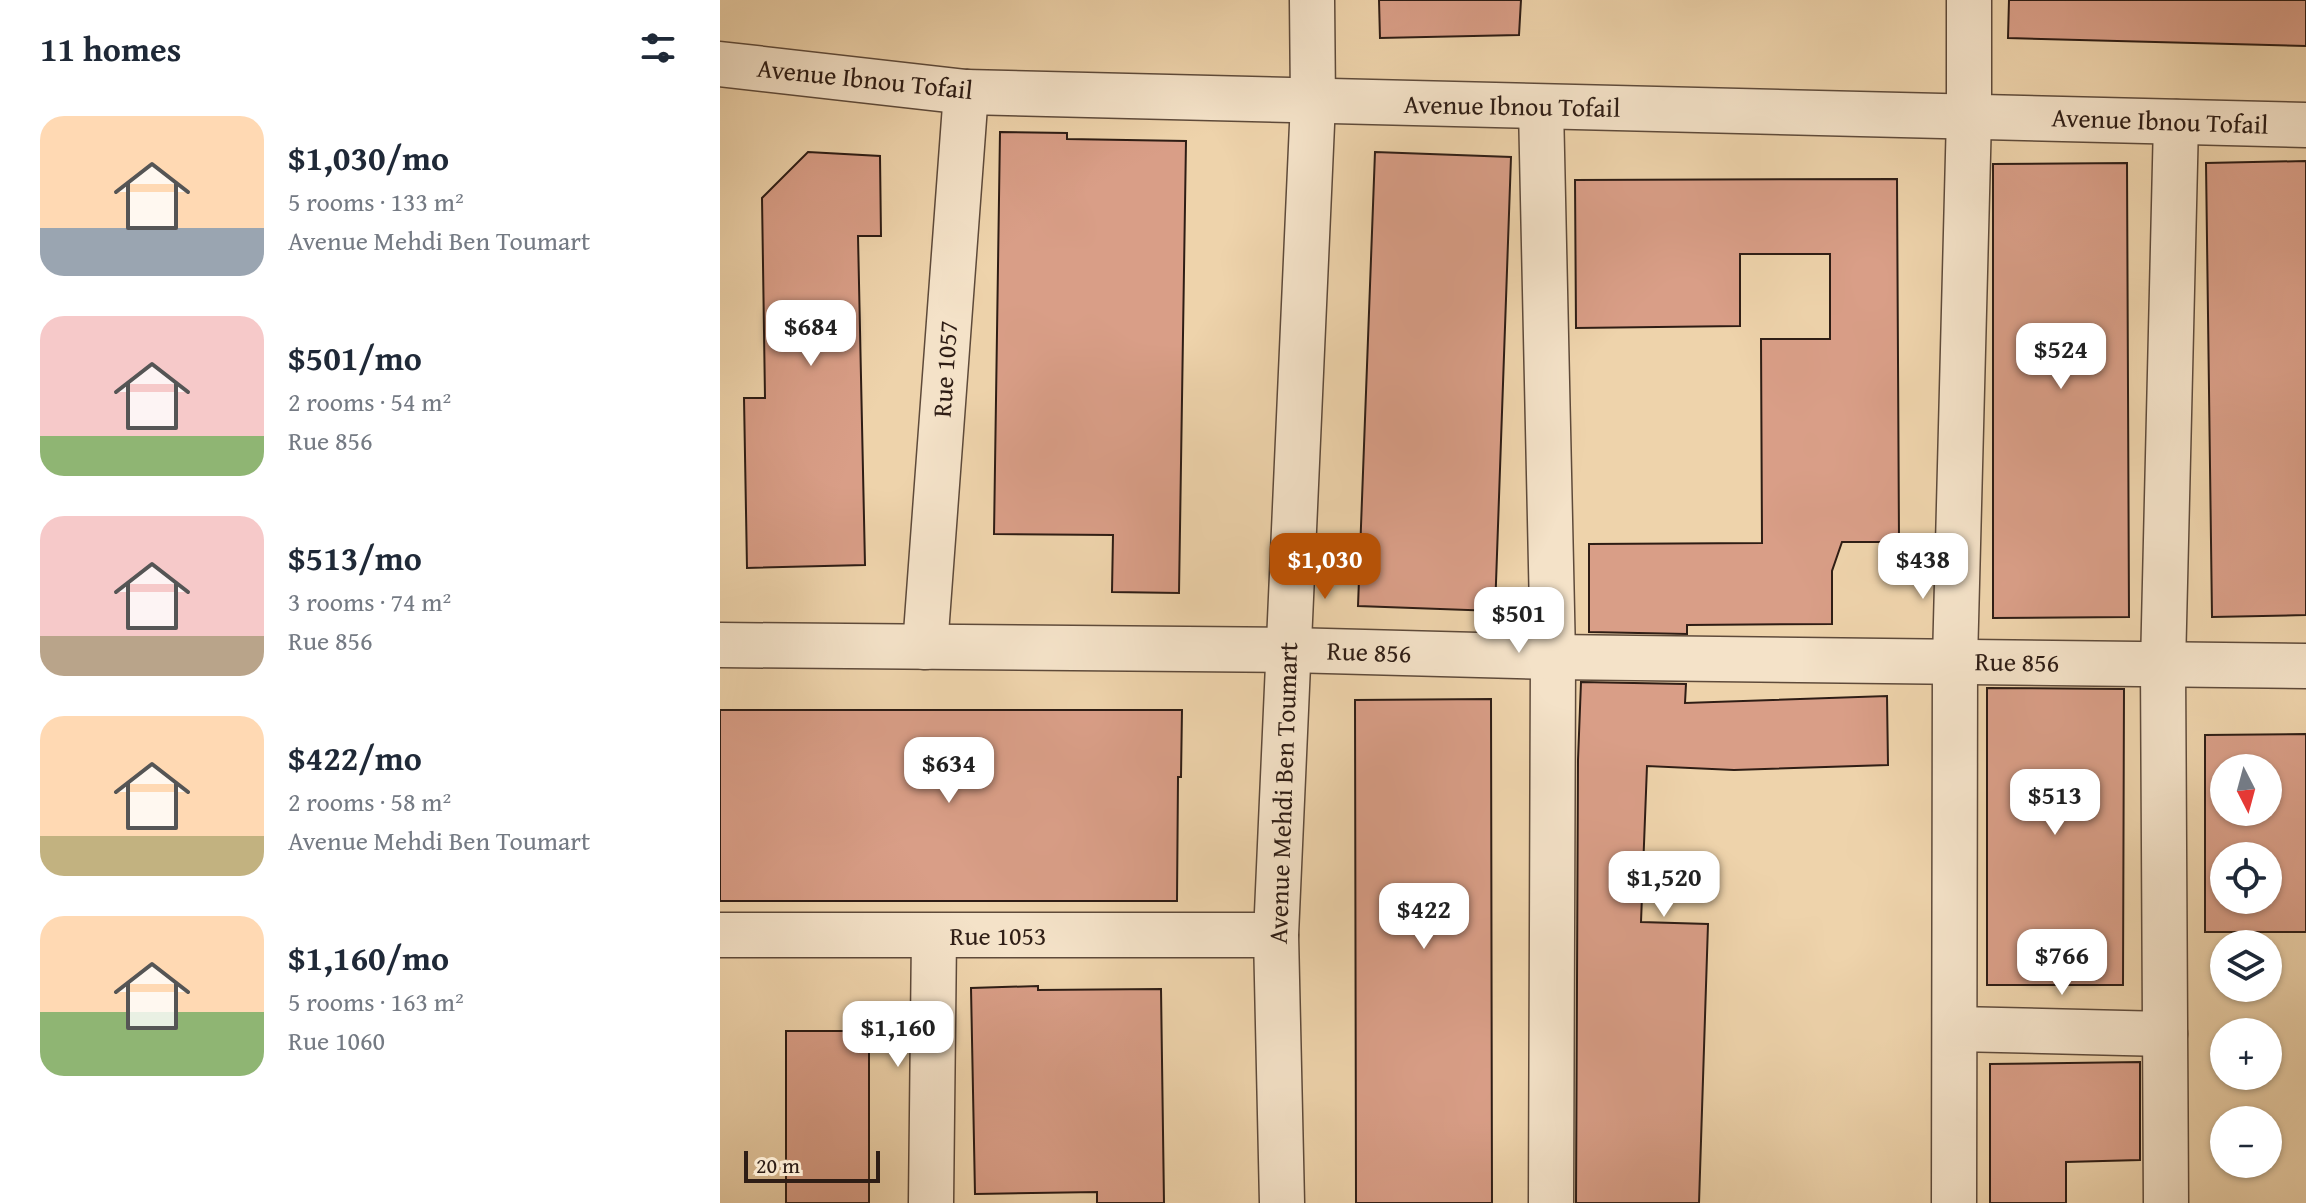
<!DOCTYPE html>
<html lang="en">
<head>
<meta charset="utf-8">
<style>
  body { margin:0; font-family:"Gentium Book Plus",serif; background:#f6f6f7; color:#1f2937; height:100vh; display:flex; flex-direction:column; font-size:30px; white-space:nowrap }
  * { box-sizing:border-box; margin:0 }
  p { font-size:26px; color:#747a83 }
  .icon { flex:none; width:44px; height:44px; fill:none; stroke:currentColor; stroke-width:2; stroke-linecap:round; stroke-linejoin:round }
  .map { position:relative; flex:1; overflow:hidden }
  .sheet { display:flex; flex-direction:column; background:#fff; width:720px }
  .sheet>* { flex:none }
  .needle { width:52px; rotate:174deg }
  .fabs { position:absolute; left:1490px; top:754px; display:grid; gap:16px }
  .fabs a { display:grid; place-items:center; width:72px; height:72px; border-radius:50%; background:#fff; box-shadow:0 2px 6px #0004; font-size:40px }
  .scale { position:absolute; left:24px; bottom:20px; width:136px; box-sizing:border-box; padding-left:8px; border:4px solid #2e1d15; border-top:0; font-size:22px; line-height:28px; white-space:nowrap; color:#2e1d15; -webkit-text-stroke:6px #f4e2c8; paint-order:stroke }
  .price { position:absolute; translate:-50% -68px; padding:0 18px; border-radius:16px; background:#fff; color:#222; font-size:26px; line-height:52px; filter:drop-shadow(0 2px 4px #0008) }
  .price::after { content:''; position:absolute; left:50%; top:48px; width:24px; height:18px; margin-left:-12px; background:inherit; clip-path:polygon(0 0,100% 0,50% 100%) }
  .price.current { background:#b45309; color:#fff }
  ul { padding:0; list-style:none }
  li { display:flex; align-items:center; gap:24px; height:200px; padding:0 40px }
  li span { display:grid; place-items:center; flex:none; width:224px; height:160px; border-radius:24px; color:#555 }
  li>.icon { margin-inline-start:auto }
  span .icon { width:96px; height:96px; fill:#fffc; stroke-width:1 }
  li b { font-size:34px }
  h2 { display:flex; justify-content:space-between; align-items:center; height:96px; padding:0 40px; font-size:34px }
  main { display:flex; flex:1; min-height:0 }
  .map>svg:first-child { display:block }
  .building { fill:#d99e87; stroke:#2e1d15; stroke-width:2; fill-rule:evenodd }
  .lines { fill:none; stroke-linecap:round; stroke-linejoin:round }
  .street-casing { stroke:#5e4a3a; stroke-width:47 }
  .street { stroke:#f4e2c8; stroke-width:44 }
  .labels { text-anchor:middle; stroke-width:6; stroke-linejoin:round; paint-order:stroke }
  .street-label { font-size:26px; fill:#2e1d15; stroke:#f4e2c8 }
</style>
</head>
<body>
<main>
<section class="sheet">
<h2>11 homes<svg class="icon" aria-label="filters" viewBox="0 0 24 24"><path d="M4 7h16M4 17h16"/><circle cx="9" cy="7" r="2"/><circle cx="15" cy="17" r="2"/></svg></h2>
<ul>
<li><span style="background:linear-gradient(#ffd9b3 70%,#9aa5b1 0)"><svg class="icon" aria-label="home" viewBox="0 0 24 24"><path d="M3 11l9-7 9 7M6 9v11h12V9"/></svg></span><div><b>$1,030/mo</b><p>5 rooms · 133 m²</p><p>Avenue Mehdi Ben Toumart</p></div></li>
<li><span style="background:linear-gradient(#f6c9c9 75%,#8fb573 0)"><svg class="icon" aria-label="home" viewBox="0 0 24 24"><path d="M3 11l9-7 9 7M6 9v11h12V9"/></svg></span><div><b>$501/mo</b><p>2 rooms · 54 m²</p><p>Rue 856</p></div></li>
<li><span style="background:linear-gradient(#f6c9c9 75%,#b9a48a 0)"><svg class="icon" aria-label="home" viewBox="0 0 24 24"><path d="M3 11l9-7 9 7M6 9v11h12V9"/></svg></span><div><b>$513/mo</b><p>3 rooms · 74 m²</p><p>Rue 856</p></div></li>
<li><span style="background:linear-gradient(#ffd9b3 75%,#c2b280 0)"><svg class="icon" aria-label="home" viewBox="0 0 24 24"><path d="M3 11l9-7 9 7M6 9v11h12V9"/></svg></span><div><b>$422/mo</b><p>2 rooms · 58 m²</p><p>Avenue Mehdi Ben Toumart</p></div></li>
<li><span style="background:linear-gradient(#ffd9b3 60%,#8fb573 0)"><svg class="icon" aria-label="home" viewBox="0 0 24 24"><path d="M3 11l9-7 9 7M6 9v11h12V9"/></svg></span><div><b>$1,160/mo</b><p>5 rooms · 163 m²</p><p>Rue 1060</p></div></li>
</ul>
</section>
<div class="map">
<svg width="1586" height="1203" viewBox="0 0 1586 1203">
  <rect width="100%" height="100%" fill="#eed3ab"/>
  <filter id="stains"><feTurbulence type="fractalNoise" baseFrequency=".0025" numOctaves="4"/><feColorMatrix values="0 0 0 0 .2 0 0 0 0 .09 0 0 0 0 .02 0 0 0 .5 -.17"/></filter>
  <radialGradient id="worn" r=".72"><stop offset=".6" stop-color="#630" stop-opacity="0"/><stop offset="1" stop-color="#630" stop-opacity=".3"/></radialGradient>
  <!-- building -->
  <g class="building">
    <path d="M659 0H801L799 35 660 38Z"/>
    <path d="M1289 0H1586V46L1288 38Z"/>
    <path d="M280 132 347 133V139L466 141 459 593 392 592 393 535 274 534Z"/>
    <path d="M88 152 160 156 161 236H138L145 565 27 568 24 398H45L42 198Z"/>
    <path d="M655 152 791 157 775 611 638 606Z"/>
    <path d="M1586 161V615L1492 617 1486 163Z"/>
    <path d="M1407 163 1409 617 1273 618V164Z"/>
    <path d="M1177 179 1179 542H1122L1112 571V624L967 625V634L869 632V544L1042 543 1041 339H1110V254H1020V326L856 328 855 180Z"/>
    <path d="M861 682 966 684 965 703 1167 696 1168 765 1014 770 927 766 921 922 988 924 979 1203H856L858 760Z"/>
    <path d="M1267 688 1404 689 1403 985H1267Z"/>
    <path d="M771 699 772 1203H636L635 700Z"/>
    <path d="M0 710H462L461 777H458L457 901H0Z"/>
    <path d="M1586 734V932H1485V735ZM1504 768H1548V812H1504ZM1504 856H1548V900H1504Z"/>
    <path d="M318 986V990L441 989 444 1203H377V1192L255 1194 251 988Z"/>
    <rect x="66" y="1031" width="83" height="172"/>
    <path d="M1420 1062V1160L1346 1162V1203H1270V1064Z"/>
  </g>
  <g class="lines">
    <!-- street casing -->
    <g class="street-casing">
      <g id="street">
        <path d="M0 64 246 92 1586 125"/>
        <path d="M821 107 833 657 831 1203"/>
        <path d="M0 645 569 650 833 657 1586 666"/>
        <path d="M205 647 246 92"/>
        <path d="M0 935H556"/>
        <path d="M1236 1029 1445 1034"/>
        <path d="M211 1203 214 936"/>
        <path d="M562 1203 556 935 593 102 592 0"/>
        <path d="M1234 1203 1235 661 1249 116V0"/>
        <path d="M1446 1203 1443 666 1456 122"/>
      </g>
    </g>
    <!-- street -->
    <use href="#street" class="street"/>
  </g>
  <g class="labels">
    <!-- street labels -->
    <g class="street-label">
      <text transform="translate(145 79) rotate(6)" y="9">Avenue Ibnou Tofail</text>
      <text transform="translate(792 106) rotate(1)" y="9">Avenue Ibnou Tofail</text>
      <text transform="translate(1440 121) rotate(2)" y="9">Avenue Ibnou Tofail</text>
      <text transform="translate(225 369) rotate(-86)" y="9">Rue 1057</text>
      <text transform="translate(649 652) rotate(2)" y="9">Rue 856</text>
      <text transform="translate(1297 662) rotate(1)" y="9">Rue 856</text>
      <text transform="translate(563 793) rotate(-88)" y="9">Avenue Mehdi Ben Toumart</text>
      <text x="278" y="945">Rue 1053</text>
    </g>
  </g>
  <rect width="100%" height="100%" filter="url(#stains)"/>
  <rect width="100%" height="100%" fill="url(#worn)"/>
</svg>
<div class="fabs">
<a><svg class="needle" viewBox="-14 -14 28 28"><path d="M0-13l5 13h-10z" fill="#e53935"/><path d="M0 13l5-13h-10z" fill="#747a83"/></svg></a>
<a><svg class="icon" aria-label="locate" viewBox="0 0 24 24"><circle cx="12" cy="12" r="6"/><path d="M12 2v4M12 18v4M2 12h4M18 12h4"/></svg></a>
<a><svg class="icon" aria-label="layers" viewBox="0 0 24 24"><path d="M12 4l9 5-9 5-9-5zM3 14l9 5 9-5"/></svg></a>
<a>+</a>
<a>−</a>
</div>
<div class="scale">20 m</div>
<b class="price" style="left:91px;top:368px">$684</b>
<b class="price" style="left:1341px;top:391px">$524</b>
<b class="price current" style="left:605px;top:601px">$1,030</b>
<b class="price" style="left:1203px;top:601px">$438</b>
<b class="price" style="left:799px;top:655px">$501</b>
<b class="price" style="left:229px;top:805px">$634</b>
<b class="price" style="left:1335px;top:837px">$513</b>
<b class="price" style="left:944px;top:919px">$1,520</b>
<b class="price" style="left:704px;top:951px">$422</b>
<b class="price" style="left:1342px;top:997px">$766</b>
<b class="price" style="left:178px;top:1069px">$1,160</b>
</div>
</main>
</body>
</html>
